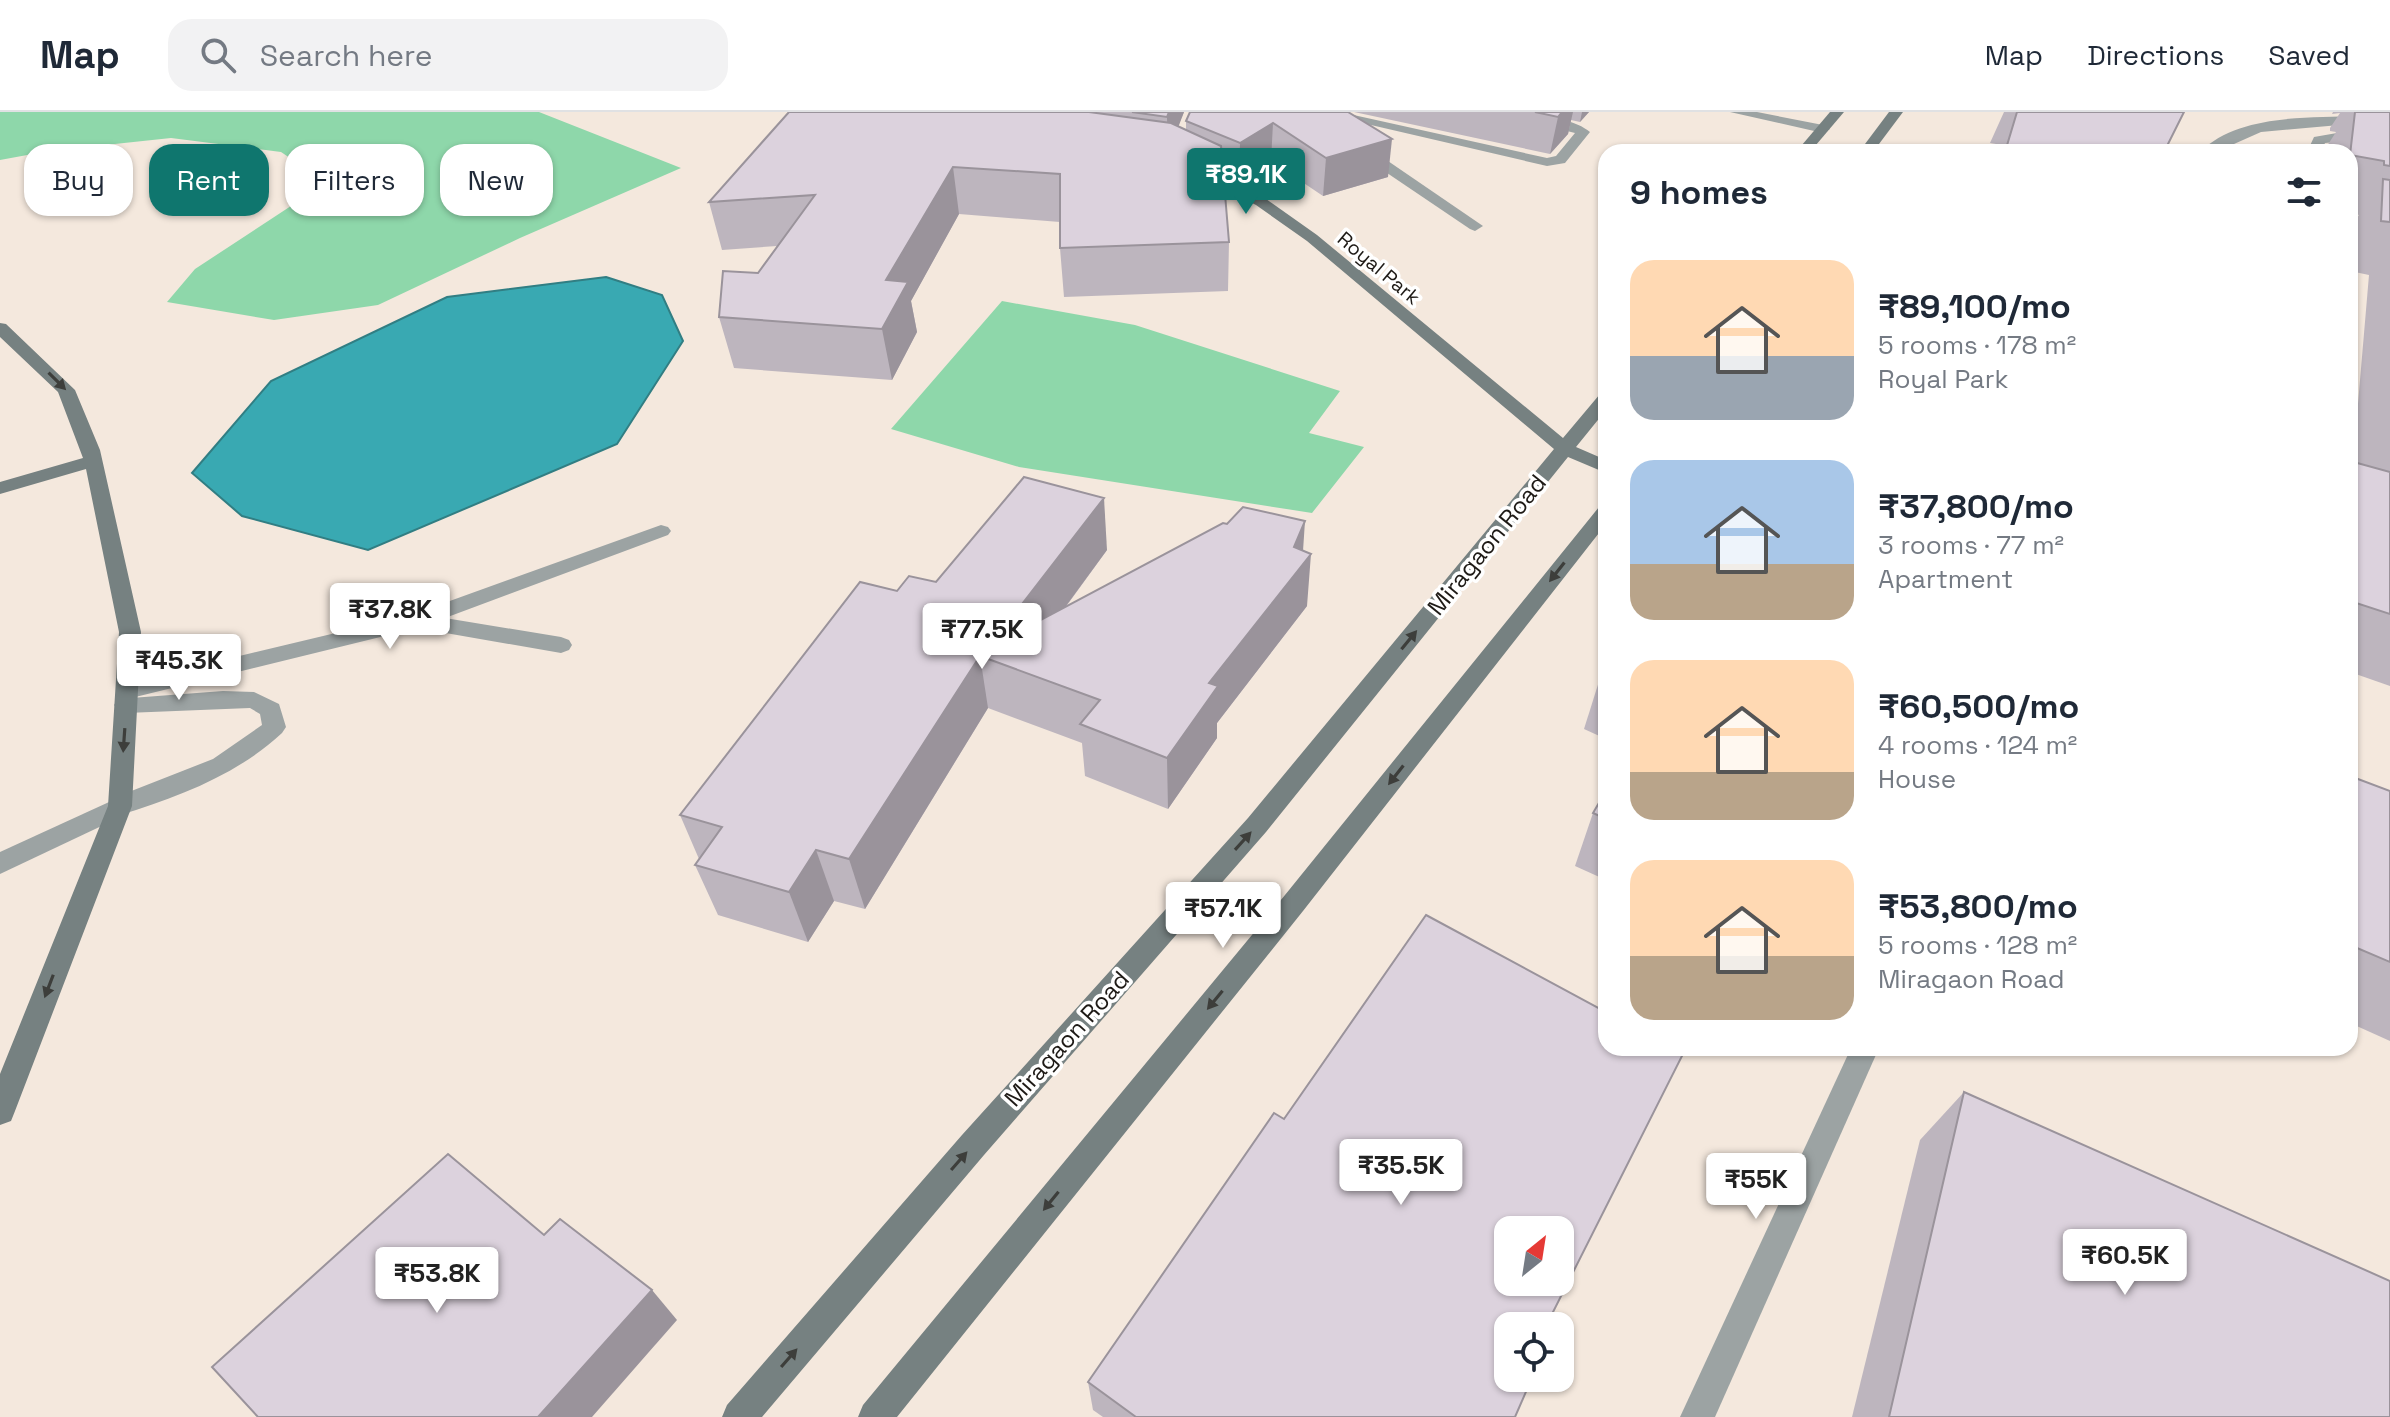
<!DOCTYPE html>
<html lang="en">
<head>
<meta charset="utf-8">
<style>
  body { margin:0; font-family:"Space Grotesk",sans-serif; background:#f2f2f3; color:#1f2937; height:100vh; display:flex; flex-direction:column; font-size:30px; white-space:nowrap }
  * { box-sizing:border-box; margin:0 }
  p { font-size:26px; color:#747a83 }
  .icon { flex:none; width:44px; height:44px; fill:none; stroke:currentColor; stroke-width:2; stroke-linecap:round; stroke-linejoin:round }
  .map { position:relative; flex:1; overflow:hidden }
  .sheet { position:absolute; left:1598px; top:32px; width:760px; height:912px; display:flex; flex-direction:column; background:#fff; border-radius:24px; box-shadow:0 2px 6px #0004 }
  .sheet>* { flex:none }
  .banner { position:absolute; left:24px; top:32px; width:760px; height:72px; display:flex; gap:16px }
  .needle { width:52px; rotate:30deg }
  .fabs { position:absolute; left:1494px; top:1104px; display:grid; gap:16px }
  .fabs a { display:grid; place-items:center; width:80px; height:80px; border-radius:16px; background:#fff; box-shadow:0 2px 6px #0004; font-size:40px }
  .price { position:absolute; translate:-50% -68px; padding:0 18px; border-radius:8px; background:#fff; color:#222; font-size:26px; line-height:52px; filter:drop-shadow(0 2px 4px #0008) }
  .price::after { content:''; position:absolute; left:50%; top:48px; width:24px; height:18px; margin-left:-12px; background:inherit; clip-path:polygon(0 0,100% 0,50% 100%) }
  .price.current { background:#0f766e; color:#fff }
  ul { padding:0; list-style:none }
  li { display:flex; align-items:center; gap:24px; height:200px; padding:0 32px }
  li span { display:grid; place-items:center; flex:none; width:224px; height:160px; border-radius:24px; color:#555 }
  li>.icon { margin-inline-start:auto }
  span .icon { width:96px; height:96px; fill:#fffc; stroke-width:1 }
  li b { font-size:34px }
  h2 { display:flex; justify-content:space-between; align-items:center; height:96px; padding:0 32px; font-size:34px }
  .tag { padding:0 28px; border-radius:24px; background:#fff; box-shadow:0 2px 6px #0004; font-size:28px; line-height:72px }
  .tag.current { background:#0f766e; color:#fff }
  header { display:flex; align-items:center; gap:48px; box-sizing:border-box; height:112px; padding:0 40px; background:#fff; border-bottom:2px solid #e0e1e3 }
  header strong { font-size:38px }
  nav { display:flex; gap:44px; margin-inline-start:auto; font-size:28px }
  .search { width:560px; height:72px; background:#f2f2f3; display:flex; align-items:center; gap:20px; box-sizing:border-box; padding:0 28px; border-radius:24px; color:#747a83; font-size:30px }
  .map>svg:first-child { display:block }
  .green { fill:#8ed7aa }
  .water { fill:#39a9b2; stroke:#317e83; stroke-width:2 }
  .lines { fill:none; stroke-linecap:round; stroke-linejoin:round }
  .lane { fill:#9ca3a3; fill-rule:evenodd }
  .street { fill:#9ca3a3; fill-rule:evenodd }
  .secondary { fill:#768181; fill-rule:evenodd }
  .wall { fill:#bdb5be }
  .shaded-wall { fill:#9a939b }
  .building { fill:#dcd2dd; stroke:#9a939b; stroke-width:2; fill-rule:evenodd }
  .oneway { fill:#3d3e3b }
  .labels { text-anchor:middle; stroke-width:7; stroke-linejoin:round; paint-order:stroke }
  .far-street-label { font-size:20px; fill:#1e1a16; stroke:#fff }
  .street-label { font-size:24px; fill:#1e1a16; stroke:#fff }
</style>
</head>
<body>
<header>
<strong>Map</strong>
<div class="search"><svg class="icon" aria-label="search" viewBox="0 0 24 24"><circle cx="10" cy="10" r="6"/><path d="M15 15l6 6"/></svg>Search here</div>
<nav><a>Map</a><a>Directions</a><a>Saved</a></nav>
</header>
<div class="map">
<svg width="2390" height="1305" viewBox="0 0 2390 1305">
  <rect width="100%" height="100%" fill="#f4e8dd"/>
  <!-- green -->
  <g class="green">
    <path d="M0 0H539L681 56 520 126 378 193 274 208 167 190 195 157 294 92 320 66 281 40 171 26 49 39 0 48Z"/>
    <path d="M1002 189 1135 213 1340 279 1309 321 1364 335 1312 401 1019 355 891 317Z"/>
  </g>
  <!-- water -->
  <path class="water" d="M606 165 662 183 683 229 617 332 368 438 242 404 192 361 271 269 447 185Z"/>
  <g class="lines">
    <!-- lane -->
    <g class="lane">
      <path d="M2337 21 2360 24 2386 34 2390 36V45C2367 38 2350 27 2325 31L2321 40H2307L2314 25Z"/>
      <path d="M2350 104 2390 112V122L2350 112Z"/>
      <path d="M223 579 254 580 279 592 286 615 282 621C237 663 178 685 120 703L111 701 108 694 111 687 213 647 262 613 260 602 250 596 126 601 118 599 114 593 118 587Z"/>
    </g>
    <!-- street -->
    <g class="street">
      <path d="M1315 0H1340L1547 46 1556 44 1575 21 1491 0C1517 0 1571 3 1590 20L1565 51 1547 54Z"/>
      <path d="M1730 0H1757L1823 13 1830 17 1823 21Z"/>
      <path d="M2357 4 2364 8 2362 11 2261 20 2216 40H2200C2238 2 2308 6 2357 4Z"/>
      <path d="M1361 33 1366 34 1483 114 1475 119 1470 117 1356 40 1354 37Z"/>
      <path d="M661 413 668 415 671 419 668 423 445 506 561 525 569 528 572 533 569 538 561 541 417 516 127 587 119 585 116 579 119 573 127 571 411 503Z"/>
      <path d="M120 685 129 687 132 694 129 701 0 762V740Z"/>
      <path d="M1851 936H1879L1715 1305H1680Z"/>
    </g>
    <!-- secondary -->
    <g class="secondary">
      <path d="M1830 0H1844L1810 40H1796Z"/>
      <path d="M1889 0H1903L1873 40H1859Z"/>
      <path d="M1197 54 1266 87 1317 123 1563 326 1600 282 1606 281V298L1576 335 1606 348V361L1568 345 1266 720 984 1043 762 1305H722L727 1293 962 1023 1248 706 1554 337 1307 129 1256 93 1192 61V55Z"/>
      <path d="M0 211 6 212 75 278 100 338 141 520 132 694 15 999 11 1009 0 1013V962L108 694 119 520 86 357 0 382V370L83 346 58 280 0 225Z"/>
      <path d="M1606 393V412L1303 799 897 1305H858L863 1293 1285 783 1599 395Z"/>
    </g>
  </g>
  <!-- wall -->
  <g class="wall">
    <path d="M789 0H1184L1178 14 1186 18V9L1348 0 1388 65 1323 84 1271 49 1239 69 1223 62 1229 130 1228 179 1064 185 1060 136V110L959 102 911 189 917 220 892 268 734 256 719 205 758 161 777 134 722 138 709 90Z"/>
    <path d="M1354 0H1589L1580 10 1571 8 1568 22 1550 42Z"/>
    <path d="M2004 0H2184L2164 40H2000L2002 33 1990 31Z"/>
    <path d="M2333 0H2390V574L2350 560V349L2353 350 2369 163 2350 159 2351 115 2359 103 2352 101V98L2350 97V40H2327V34L2336 20 2330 19V16L2340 1 2332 2Z"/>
    <path d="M1107 438 1065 496 1303 439 1307 494 1217 611V626L1168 697 1085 664 1082 631 988 596 865 797 834 789 808 830 718 803 695 753 699 747 680 703 897 479 936 470Z"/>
    <path d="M1606 556V627L1584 617 1601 563Z"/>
    <path d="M2350 664 2390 679V929L2350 911Z"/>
    <path d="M1606 679V768L1575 754 1593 701Z"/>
    <path d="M1964 980 2390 1305H1852L1920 1028Z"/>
    <path d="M1552 1202 1515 1305H1103L1093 1298 1088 1270Z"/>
  </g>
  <!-- shaded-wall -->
  <g class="shaded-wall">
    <path d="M1169 0H1184L1168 42 1167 5Z"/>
    <path d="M1562 0H1573L1568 22 1550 42 1558 5Z"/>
    <path d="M1582 0H1589L1580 10Z"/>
    <path d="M1273 11 1271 49 1239 69 1240 31Z"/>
    <path d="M1392 27 1388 65 1323 84 1326 46Z"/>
    <path d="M953 55 959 102 911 189 917 220 892 268 882 217 886 168Z"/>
    <path d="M1104 386 1107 438 1019 558 988 536Z"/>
    <path d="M1305 409 1302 454 1311 442 1307 494 1217 611V626L1168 697 1167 646 1209 571 1294 435Z"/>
    <path d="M980 544 988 596 865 797 849 747Z"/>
    <path d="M816 738 834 789 808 830 789 780Z"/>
    <path d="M652 1178 677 1208 592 1305H538Z"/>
  </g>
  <!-- building -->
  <g class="building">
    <path d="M789 0H1089L1171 11 1221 34 1229 130 1060 136V62L953 55 886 168 908 170 882 217 719 205 723 159 758 161 815 83 709 90Z"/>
    <path d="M1132 0H1169L1167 5Z"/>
    <path d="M1190 0H1348L1392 27 1326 46 1273 11 1240 31 1186 9Z"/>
    <path d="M1535 0H1562L1558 5Z"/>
    <path d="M2017 0H2184L2164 40H2005Z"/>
    <path d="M2355 0H2390V54L2384 53V49L2350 43Z"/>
    <path d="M2383 67 2390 68V110L2381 109Z"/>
    <path d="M2350 349 2390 360V502L2350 489Z"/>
    <path d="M1024 365 1104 386 988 536 1223 411 1227 412 1243 395 1305 409 1294 435 1311 442 1209 571 1218 574 1167 646 1080 612 1100 588 980 544 849 747 816 738 789 780 695 753 722 715 680 703 860 470 897 479 909 464 936 470Z"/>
    <path d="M1606 556V565L1601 563Z"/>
    <path d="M2350 664 2390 679V850L2350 833Z"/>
    <path d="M1606 679V707L1593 701Z"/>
    <path d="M1426 803 1606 900V936H1672L1683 942 1552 1202 1558 1205 1554 1214H1508V1266H1532L1515 1305H1136L1088 1270 1274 1001 1284 1007ZM1508 1118H1560V1170H1508Z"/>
    <path d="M1964 980 2390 1169V1305H1889Z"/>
    <path d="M448 1042 544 1123 560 1107 652 1178 538 1305H258L212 1255Z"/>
  </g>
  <!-- one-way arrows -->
  <defs><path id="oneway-solid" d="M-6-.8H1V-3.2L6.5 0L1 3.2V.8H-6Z" transform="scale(2)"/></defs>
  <g class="oneway">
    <use href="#oneway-solid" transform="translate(57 269) rotate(45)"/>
    <use href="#oneway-solid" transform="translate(1557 460) rotate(128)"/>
    <use href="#oneway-solid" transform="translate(1409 528) rotate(-51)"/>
    <use href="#oneway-solid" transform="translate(124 628) rotate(94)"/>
    <use href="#oneway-solid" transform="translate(1396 663) rotate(128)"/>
    <use href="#oneway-solid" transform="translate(1243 729) rotate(-48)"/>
    <use href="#oneway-solid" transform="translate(49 874) rotate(111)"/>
    <use href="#oneway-solid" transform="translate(1215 888) rotate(129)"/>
    <use href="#oneway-solid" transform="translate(959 1049) rotate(-49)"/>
    <use href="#oneway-solid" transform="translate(1051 1089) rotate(129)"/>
    <use href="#oneway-solid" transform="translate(789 1246) rotate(-49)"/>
  </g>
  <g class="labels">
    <!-- far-street labels -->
    <g class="far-street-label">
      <text transform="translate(1379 156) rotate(40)" y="7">Royal Park</text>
    </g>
    <!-- street labels -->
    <g class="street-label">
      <text transform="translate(1487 433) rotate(-51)" y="8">Miragaon Road</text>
      <text transform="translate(1067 927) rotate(-48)" y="8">Miragaon Road</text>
    </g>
  </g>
</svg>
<div class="fabs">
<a><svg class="needle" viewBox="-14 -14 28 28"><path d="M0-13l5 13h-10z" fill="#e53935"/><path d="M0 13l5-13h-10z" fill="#747a83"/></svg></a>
<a><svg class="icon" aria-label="locate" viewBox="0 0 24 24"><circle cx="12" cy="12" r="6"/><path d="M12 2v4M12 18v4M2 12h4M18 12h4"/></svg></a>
</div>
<b class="price current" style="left:1246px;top:104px">₹89.1K</b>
<b class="price" style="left:390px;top:539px">₹37.8K</b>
<b class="price" style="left:982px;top:559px">₹77.5K</b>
<b class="price" style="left:179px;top:590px">₹45.3K</b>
<b class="price" style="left:1223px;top:838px">₹57.1K</b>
<b class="price" style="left:1401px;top:1095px">₹35.5K</b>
<b class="price" style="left:1756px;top:1109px">₹55K</b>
<b class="price" style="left:2125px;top:1185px">₹60.5K</b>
<b class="price" style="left:437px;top:1203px">₹53.8K</b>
<div class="banner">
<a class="tag">Buy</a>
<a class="tag current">Rent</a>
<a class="tag">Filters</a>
<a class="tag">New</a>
</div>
<section class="sheet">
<h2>9 homes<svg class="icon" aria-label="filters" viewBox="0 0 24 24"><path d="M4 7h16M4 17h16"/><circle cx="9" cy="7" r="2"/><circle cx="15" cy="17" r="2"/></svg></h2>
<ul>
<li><span style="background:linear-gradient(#ffd9b3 60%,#9aa5b1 0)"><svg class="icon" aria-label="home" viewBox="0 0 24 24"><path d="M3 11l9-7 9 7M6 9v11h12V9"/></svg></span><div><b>₹89,100/mo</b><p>5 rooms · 178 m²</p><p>Royal Park</p></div></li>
<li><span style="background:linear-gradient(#a9c7e8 65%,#b9a48a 0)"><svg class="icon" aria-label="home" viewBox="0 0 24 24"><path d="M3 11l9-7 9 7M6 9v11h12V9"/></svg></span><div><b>₹37,800/mo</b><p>3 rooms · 77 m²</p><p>Apartment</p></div></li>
<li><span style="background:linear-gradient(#ffd9b3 70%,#b9a48a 0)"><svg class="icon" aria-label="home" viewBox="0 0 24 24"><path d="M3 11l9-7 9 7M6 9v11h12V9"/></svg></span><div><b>₹60,500/mo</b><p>4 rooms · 124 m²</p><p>House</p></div></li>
<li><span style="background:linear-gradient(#ffd9b3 60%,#b9a48a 0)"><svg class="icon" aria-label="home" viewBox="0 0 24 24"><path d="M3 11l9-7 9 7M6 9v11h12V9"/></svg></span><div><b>₹53,800/mo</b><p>5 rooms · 128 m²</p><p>Miragaon Road</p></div></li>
</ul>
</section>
</div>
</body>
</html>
